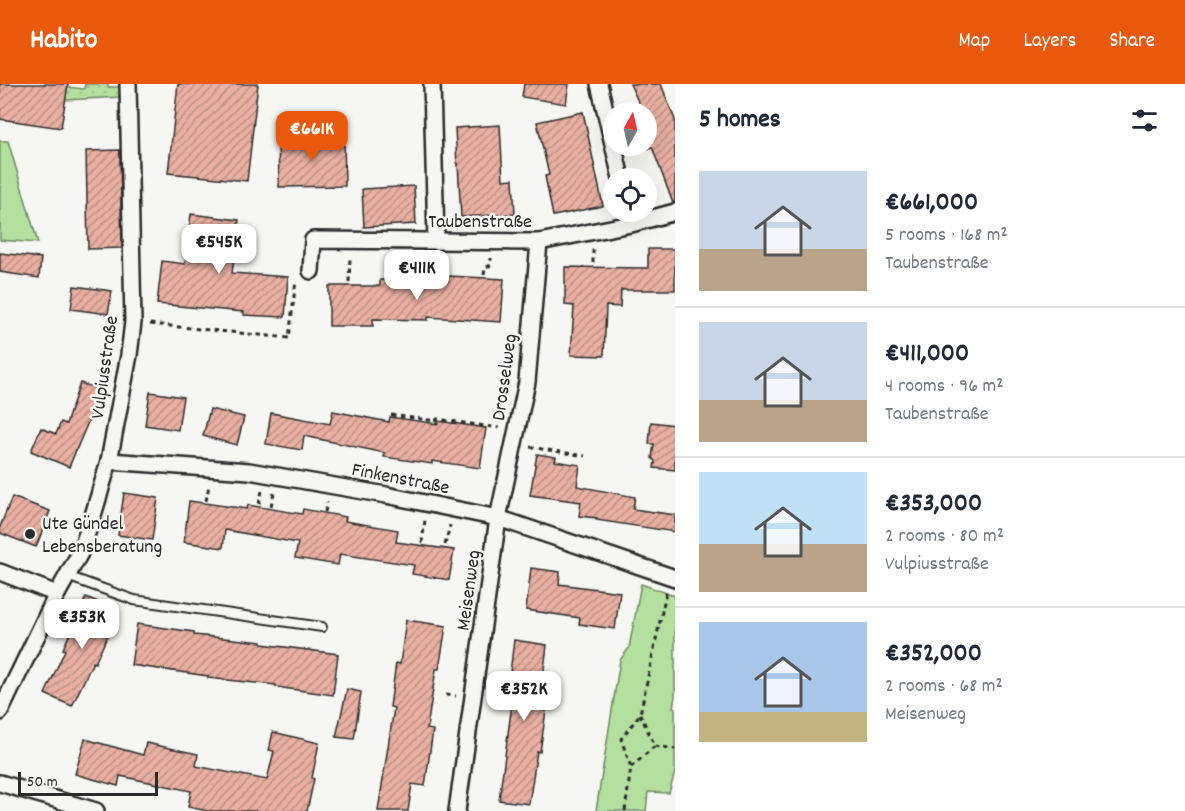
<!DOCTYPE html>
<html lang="en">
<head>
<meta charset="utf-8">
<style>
  body { margin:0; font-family:Dekko,sans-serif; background:#f6f6f7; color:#1f2937; height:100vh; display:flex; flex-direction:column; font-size:22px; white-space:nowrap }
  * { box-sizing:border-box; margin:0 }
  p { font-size:20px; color:#747a83 }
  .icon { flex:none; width:33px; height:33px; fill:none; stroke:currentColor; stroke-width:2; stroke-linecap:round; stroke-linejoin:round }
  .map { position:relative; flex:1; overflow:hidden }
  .details { display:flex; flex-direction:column; background:#fff; width:510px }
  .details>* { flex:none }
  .needle { width:39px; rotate:8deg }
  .buttons { position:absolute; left:603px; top:18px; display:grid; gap:12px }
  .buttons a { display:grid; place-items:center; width:54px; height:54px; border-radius:50%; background:#fff; box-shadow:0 6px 24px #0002; font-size:30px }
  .scale { position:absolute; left:18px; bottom:15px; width:140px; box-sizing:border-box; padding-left:6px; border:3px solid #2b2b2b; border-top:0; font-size:16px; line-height:21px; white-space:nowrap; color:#2b2b2b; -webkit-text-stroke:4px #f6f6f2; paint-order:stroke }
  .price { position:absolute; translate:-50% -51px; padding:0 14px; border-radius:12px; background:#fff; color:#222; font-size:20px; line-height:39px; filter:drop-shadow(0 2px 3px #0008) }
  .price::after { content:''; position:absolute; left:50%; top:36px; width:18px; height:14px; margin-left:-9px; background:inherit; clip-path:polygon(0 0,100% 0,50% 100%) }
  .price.on { background:#ea580c; color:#fff }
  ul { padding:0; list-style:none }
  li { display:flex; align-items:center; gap:18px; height:150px; padding:0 24px }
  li+li { border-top:2px solid #e0e1e3 }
  li span { display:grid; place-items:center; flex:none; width:168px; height:120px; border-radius:0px; color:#555 }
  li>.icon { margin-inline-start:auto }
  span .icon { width:72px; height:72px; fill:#fffc; stroke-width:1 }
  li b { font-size:26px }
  h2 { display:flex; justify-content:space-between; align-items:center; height:72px; padding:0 24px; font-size:26px }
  header { display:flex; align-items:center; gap:36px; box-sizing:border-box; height:84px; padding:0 30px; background:#ea580c; color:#fff }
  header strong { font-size:28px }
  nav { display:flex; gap:33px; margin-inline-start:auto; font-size:21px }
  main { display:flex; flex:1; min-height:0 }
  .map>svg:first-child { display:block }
  .grass { fill:url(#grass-dots); stroke:#6f8665; stroke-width:1.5 }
  .park { fill:#b3e09f; stroke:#6f8665; stroke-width:1.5 }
  .building { fill:url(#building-hatch); stroke:#2b2b2b; stroke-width:1.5 }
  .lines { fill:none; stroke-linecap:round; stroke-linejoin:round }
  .service-casing { stroke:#2b2b2b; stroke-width:12 }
  .minor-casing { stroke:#2b2b2b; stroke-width:20 }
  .path { stroke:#2b2b2b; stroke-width:3; stroke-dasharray:4.5 4.5; stroke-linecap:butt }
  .service { stroke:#f6f6f2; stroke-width:8 }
  .minor { stroke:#f6f6f2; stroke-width:15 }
  .poi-dot { fill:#2b2b2b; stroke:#f6f6f2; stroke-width:2 }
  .labels { text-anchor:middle; stroke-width:5; stroke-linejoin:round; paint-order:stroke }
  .street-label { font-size:20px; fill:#2b2b2b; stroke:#f6f6f2 }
  .poi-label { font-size:20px; fill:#2b2b2b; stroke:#f6f6f2; text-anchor:start }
</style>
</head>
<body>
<header>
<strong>Habito</strong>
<nav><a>Map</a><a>Layers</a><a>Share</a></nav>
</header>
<main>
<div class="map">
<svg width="675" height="727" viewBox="0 0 675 727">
  <defs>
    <pattern id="grass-dots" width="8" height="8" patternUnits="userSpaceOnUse" patternTransform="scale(1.5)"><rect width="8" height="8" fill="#b3e09f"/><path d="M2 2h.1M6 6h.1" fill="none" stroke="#9ac089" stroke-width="1.8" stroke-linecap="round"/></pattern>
    <pattern id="building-hatch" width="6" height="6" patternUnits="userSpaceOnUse" patternTransform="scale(1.5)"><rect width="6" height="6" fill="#e8afa2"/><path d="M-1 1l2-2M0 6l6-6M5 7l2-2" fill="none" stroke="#bc8f84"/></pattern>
  </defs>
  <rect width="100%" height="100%" fill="#f6f6f2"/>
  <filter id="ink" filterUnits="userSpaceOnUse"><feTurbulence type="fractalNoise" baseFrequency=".0167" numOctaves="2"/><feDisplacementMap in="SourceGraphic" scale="12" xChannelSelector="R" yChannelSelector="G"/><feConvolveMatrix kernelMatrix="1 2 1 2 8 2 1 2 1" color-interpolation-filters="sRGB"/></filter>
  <g filter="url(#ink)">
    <!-- grass -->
    <path class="grass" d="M85 0H108V3H122V13L65 16 67 3 84 5Z"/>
    <!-- park -->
    <g class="park">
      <path d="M0 57H8L38 159 0 156Z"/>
      <path d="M641 500 675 512V612L673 623 675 624V688L669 709 648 708 646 727H596L620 576 629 564Z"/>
    </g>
    <!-- building -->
    <g class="building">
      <path d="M0 0H68L61 44 0 35Z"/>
      <path d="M178 0H258L247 97 168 89Z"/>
      <path d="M524 0H569L566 20 522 13Z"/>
      <path d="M630 0H661L675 36V118L673 119 652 63 646 65V28H643Z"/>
      <path d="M583 28 603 122 553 132 545 92 549 91 537 38Z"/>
      <path d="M500 41 503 96 513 95 515 130 461 133 458 80 457 81 455 44Z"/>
      <path d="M344 52 345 102 279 103 278 53Z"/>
      <path d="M120 66 122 164 88 165 86 67Z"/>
      <path d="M414 102 416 140 364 143 362 105Z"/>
      <path d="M191 130 239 136 232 189 288 193 285 233 244 231V228L157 220 162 177 185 180Z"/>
      <path d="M648 165H675V206H621L620 223 606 222 604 272 571 271 574 222 565 221V183L648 184Z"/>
      <path d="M0 169 41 174 39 194 0 188Z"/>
      <path d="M449 192 504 195 501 238 428 233V236L373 235V242H329V202H380V196L448 197Z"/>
      <path d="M74 202 112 207 108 230 71 225Z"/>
      <path d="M80 299 105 307 96 333 91 331 69 383 31 367 41 344 56 350 61 338 66 340Z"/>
      <path d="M150 308 183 313 178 346 145 341Z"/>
      <path d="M210 325 244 333 237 361 203 352Z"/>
      <path d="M333 327 389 338 390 333 438 340V337L486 344 480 384 432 377V380L384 373 385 369 304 352 302 366 266 360 271 329 330 340Z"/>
      <path d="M651 338 675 341V386L654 384 655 377 652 374 654 360H649Z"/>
      <path d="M537 370 556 373 555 377 580 381 577 402 635 413 633 425 675 431V448L596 436 597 434 579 432 581 418 530 411Z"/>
      <path d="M124 409 158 414 152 456 118 451Z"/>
      <path d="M12 413 50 427 36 463 0 449V443Z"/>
      <path d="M189 417 247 425 248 421 302 430 303 425 346 433 345 437 398 446 396 458 454 466 449 496 412 490 414 481 340 470 338 481 295 474 298 459 225 446 223 464 184 458Z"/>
      <path d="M531 484 560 488 559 500 620 508 615 545 579 540 580 534 526 526Z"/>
      <path d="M86 513 119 527 95 579 93 578 72 622 45 610 65 566 63 565Z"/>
      <path d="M406 536 446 542 439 585H436L427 645 433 646 425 702 412 700 408 727H378L394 624 390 623 396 579 400 580Z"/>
      <path d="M137 540 194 548V551L262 558V560L338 570 333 611 276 603V601L208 594V592L131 581Z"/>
      <path d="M514 556 547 561 540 619 547 620 540 668 537 667 529 720 499 716 515 598 509 597Z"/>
      <path d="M347 605 361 608 354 655 336 653Z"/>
      <path d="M273 648 319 659 312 694 314 695 307 727H208L188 723 191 707 120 692 118 702 75 690 85 655 143 671 146 659 198 670 196 682 267 696 274 667 269 666Z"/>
    </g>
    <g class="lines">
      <!-- service casing -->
      <g class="service-casing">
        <path id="service" d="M67 492 134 516 322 543"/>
      </g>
      <!-- minor casing -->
      <g class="minor-casing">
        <g id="minor">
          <path d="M432 0 436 157"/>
          <path d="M599 0 621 94"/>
          <path d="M311 187 313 156 539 158 631 140 675 128"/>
          <path d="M109 377 249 387 386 411 498 434 675 494"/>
          <path d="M0 488 57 510"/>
          <path d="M0 628 57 510 80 469 92 435 109 377 129 271 133 238 128 0"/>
          <path d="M0 699 96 727"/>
          <path d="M457 727 498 434 527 298 539 158"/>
        </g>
      </g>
      <!-- path -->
      <g class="path">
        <path d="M593 179V164"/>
        <path d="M416 187 417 174"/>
        <path d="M484 191 485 184 491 181V174"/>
        <path d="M349 198 350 173"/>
        <path d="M150 240 289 254 296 196"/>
        <path d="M391 331 436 337 437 335 499 344"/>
        <path d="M530 363 585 372"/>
        <path d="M206 417 209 401"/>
        <path d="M259 420 262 407"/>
        <path d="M271 422 274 409"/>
        <path d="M325 428 327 418"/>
        <path d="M422 459 425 436"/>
        <path d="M445 461 450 441"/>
        <path d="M446 611 456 612"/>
        <path d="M655 662 675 665"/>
        <path d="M631 683 655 662 640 630"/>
        <path d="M625 727 631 683 621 655 640 630 666 509"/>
      </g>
      <!-- service -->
      <use href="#service" class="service"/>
      <!-- minor -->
      <use href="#minor" class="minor"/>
    </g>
  </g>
  <!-- markers -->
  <circle class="poi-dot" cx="30" cy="450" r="6"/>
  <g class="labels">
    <!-- street labels -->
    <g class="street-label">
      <text x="480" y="143">Taubenstraße</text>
      <text transform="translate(103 283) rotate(-82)" y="7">Vulpiusstraße</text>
      <text transform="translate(503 293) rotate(-82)" y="7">Drosselweg</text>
      <text transform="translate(401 393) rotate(11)" y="7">Finkenstraße</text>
      <text transform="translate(467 506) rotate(-82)" y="7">Meisenweg</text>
    </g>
    <!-- poi labels -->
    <g class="poi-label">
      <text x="42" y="445">Ute Gündel<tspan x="42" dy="23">Lebensberatung</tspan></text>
    </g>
  </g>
</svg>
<div class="buttons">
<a><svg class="needle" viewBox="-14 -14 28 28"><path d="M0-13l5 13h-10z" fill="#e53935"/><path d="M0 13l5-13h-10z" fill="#747a83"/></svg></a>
<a><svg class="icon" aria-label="locate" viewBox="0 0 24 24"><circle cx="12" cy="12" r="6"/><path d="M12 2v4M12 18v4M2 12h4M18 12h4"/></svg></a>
</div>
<div class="scale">50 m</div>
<b class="price on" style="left:312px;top:78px">€661K</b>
<b class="price" style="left:219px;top:191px">€545K</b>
<b class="price" style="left:417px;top:217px">€411K</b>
<b class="price" style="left:82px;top:566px">€353K</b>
<b class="price" style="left:524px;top:638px">€352K</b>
</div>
<section class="details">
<h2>5 homes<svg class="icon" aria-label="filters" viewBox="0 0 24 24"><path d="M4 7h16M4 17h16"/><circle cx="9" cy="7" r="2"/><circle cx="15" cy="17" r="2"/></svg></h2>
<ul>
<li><span style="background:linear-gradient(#c9d6e8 65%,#b9a48a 0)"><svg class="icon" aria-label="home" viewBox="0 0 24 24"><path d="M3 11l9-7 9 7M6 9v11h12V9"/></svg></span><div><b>€661,000</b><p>5 rooms · 168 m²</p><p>Taubenstraße</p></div></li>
<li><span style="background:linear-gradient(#c9d6e8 65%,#b9a48a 0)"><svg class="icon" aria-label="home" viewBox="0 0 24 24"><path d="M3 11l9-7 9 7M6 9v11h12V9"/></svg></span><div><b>€411,000</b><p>4 rooms · 96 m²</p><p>Taubenstraße</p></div></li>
<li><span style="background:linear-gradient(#bfe0f5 60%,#b9a48a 0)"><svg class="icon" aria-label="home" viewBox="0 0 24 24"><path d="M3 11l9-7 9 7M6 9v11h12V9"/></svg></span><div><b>€353,000</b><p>2 rooms · 80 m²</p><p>Vulpiusstraße</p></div></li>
<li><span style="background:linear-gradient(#a9c7e8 75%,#c2b280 0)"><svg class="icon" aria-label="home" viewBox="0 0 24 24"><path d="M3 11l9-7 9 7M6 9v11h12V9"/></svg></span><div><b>€352,000</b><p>2 rooms · 68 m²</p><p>Meisenweg</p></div></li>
</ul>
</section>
</main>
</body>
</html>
